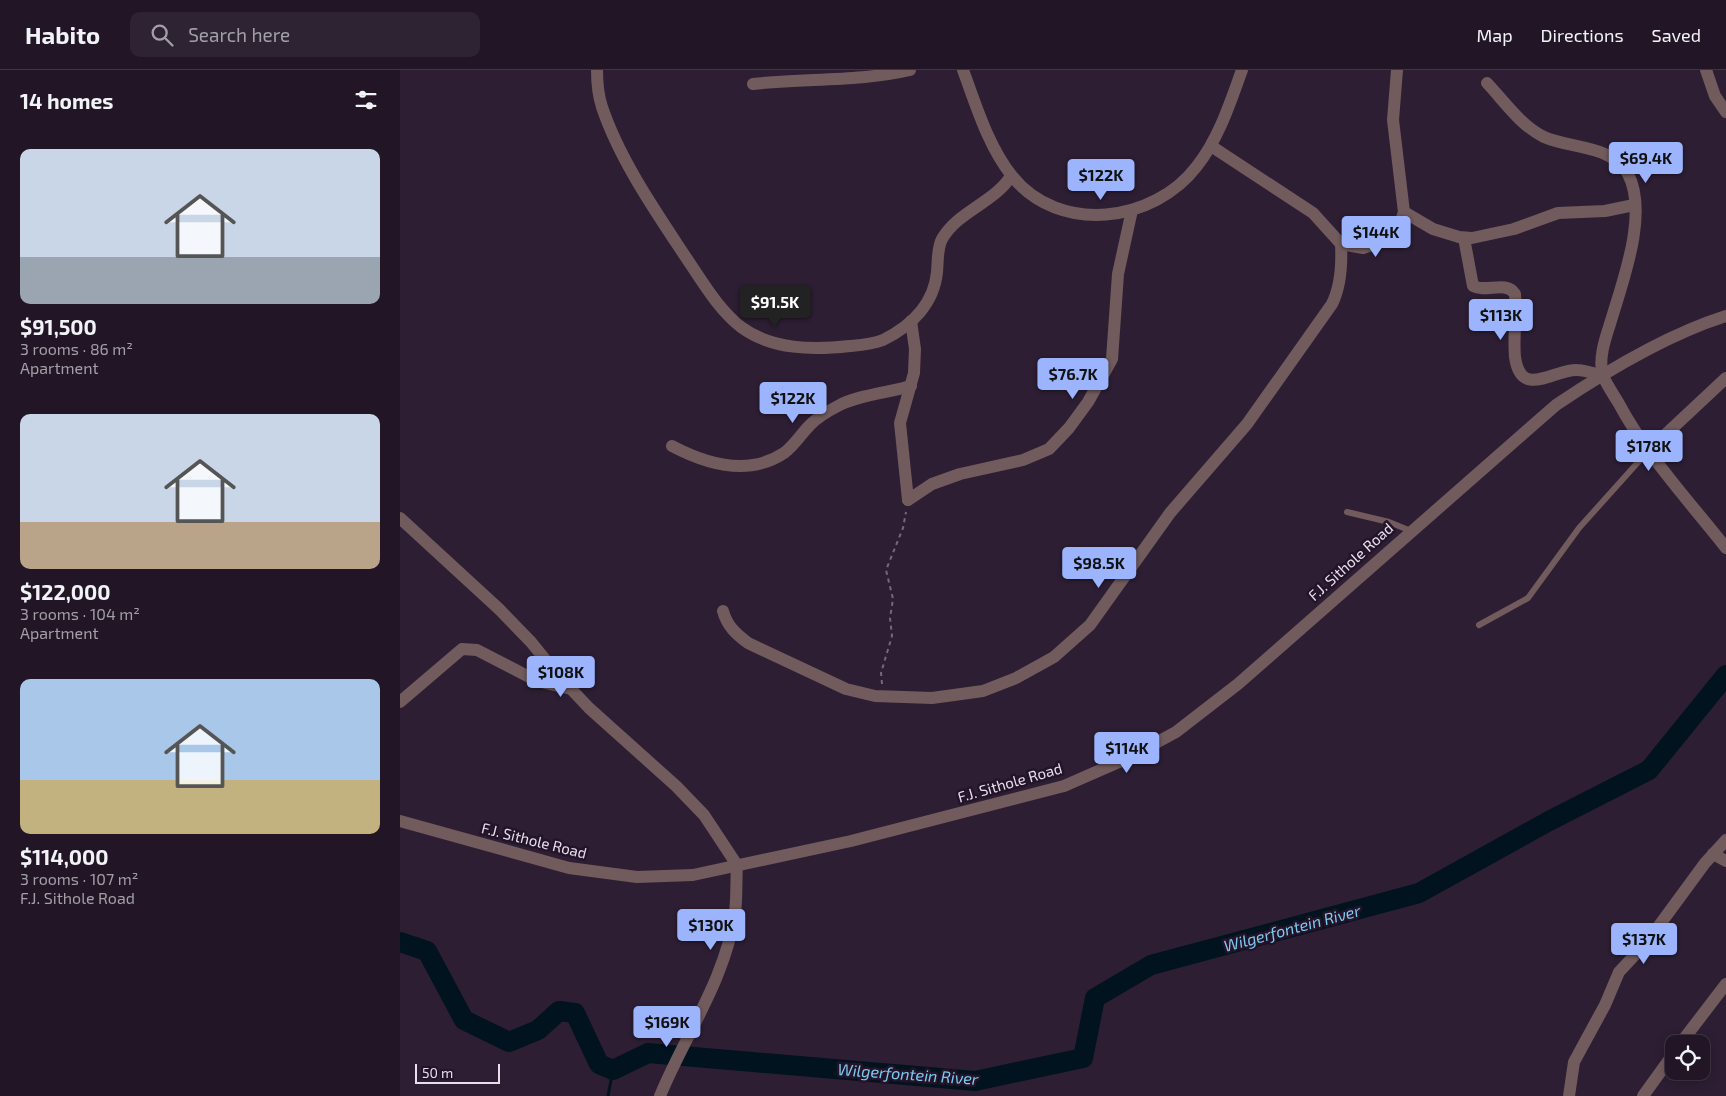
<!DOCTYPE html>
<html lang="en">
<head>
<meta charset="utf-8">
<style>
  body { margin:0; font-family:"Exo 2",sans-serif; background:#2e2332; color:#f1f3f6; height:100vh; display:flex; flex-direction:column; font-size:19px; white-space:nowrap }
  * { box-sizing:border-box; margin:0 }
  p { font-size:16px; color:#a29fa7 }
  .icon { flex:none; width:28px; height:28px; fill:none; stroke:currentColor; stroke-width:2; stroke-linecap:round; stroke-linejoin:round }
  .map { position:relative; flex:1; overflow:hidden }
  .details { display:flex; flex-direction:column; background:#221626; width:400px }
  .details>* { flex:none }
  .fabs { position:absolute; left:1265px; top:965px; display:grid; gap:10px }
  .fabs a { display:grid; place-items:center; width:45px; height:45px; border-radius:10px; background:#221626; box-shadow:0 2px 12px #0003,0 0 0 1px #3f3543; font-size:25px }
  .scale { position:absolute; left:15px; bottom:12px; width:85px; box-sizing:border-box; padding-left:5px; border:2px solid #e8deec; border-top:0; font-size:14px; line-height:18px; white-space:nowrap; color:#e8deec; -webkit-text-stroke:4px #231429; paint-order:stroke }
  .price { position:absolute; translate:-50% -42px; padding:0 11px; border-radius:5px; background:#9bb4fd; color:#111; font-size:16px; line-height:32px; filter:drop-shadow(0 1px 2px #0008) }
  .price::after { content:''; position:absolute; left:50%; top:30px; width:15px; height:11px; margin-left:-8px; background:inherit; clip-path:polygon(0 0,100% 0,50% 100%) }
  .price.on { background:#222; color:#fff }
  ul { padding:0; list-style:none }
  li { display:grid; align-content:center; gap:10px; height:265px; padding:0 20px }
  li span { display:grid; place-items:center; height:155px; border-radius:10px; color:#555 }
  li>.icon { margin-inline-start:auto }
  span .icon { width:90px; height:90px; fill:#fffc; stroke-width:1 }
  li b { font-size:21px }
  h2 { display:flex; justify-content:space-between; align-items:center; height:60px; padding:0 20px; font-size:21px }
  header { display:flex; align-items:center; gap:30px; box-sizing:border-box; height:70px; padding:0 25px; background:#221626; border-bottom:1px solid #3f3543 }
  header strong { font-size:24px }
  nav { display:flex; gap:28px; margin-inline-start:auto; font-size:18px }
  .search { width:350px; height:45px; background:#2e2332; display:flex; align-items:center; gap:12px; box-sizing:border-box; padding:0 18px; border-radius:10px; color:#a29fa7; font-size:19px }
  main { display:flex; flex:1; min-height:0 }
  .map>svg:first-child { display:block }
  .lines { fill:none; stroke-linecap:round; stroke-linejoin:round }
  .stream { stroke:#00131f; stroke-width:3 }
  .river { stroke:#00131f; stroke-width:20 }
  .path { stroke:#76697b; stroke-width:2; stroke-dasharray:4 4; stroke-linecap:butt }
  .service { stroke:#725b5c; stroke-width:6 }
  .minor { stroke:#725b5c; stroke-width:12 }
  .tertiary { stroke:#725b5c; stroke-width:12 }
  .labels { text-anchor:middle; stroke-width:5; stroke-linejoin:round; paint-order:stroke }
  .street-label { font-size:15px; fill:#e8deec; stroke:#231429 }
  .water-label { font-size:16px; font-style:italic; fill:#7ccbf2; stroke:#231429 }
</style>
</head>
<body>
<header>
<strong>Habito</strong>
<div class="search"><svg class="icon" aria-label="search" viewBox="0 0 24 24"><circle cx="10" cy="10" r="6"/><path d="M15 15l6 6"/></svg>Search here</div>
<nav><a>Map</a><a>Directions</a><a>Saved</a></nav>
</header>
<main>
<section class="details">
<h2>14 homes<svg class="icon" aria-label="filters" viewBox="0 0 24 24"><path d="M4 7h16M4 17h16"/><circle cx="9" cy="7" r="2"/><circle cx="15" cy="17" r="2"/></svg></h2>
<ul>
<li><span style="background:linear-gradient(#c9d6e8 70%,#9aa5b1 0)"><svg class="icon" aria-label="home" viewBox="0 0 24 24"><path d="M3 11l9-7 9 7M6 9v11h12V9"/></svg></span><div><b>$91,500</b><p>3 rooms · 86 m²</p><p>Apartment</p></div></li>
<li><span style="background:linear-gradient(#c9d6e8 70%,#b9a48a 0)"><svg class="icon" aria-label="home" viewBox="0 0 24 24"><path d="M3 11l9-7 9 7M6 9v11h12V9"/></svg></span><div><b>$122,000</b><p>3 rooms · 104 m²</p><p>Apartment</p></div></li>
<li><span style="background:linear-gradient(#a9c7e8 65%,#c2b280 0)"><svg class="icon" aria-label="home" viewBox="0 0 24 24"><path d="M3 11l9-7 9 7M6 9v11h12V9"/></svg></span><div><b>$114,000</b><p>3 rooms · 107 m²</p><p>F.J. Sithole Road</p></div></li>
</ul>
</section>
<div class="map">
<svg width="1326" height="1026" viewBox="0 0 1326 1026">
  <rect width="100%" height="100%" fill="#2d1e33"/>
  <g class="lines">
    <!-- stream -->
    <path class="stream" d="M208 1026 213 1000"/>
    <!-- river -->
    <path class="river" d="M0 872 27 881 64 950 109 972 138 960 159 941 175 943 199 994 213 1000 248 983 575 1011 683 988 695 928 751 895 1019 823 1149 751 1249 700 1326 605"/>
    <!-- path -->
    <path class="path" d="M482 614 481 603 492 566 490 548 493 529 486 500 503 458 506 442"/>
    <!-- service -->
    <g class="service">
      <path d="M947 442 989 452 1011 461"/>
      <path d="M1079 555 1128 528 1179 458 1249 380"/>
    </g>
    <!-- minor -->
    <g class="minor">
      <path d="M197 0C197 13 198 25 202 37 220 91 258 145 289 192 304 214 319 240 341 257 372 280 413 280 450 276 461 275 473 274 483 270 511 256 534 234 537 202 538 193 537 178 542 169 558 141 594 133 611 106"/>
      <path d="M563 0C576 35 588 76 612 106 659 165 754 153 797 96 819 68 830 33 842 0"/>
      <path d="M1306 0 1315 26 1326 42"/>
      <path d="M1087 13C1104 31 1121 56 1144 67 1171 79 1213 75 1228 104 1249 144 1222 213 1210 254 1205 269 1198 290 1203 306 1207 315 1213 324 1218 332 1246 385 1289 431 1326 478"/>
      <path d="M353 14C405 8 459 12 510 0"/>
      <path d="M811 76 913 143 941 174 963 178 977 173 987 168 999 157 1004 142 993 50 997 0"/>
      <path d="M1004 142 1033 159 1059 167 1072 168 1114 159 1158 143 1205 141 1234 135"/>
      <path d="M1064 168 1073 216C1086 223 1106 210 1115 224 1117 245 1113 266 1115 287 1121 330 1154 299 1177 300 1185 300 1195 304 1204 306"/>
      <path d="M272 376C306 394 348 407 384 383 394 376 401 364 410 355 417 348 428 341 438 336 454 326 491 322 511 316"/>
      <path d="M1249 380 1326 308"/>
      <path d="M508 430 532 414 560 404 623 390 649 379 669 358 688 332 712 289 718 204 732 140"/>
      <path d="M508 430 500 353 514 303 515 279 511 251"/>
      <path d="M323 541C327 556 336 564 348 573L446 619 475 626 532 628 583 621 616 608 654 587 690 555 770 443 847 354 932 234C941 216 942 194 941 174"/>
      <path d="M0 632 62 579 77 580 137 611 171 619"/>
      <path d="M1313 784 1326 791"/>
      <path d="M1280 974 1326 914"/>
      <path d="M260 1026C285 965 326 909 335 842 337 827 336 811 337 795"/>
      <path d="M1169 1026 1174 992 1205 935 1219 902 1247 872 1305 793 1326 770"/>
      <path d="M1243 1026 1274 983"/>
    </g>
    <!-- tertiary -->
    <g class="tertiary">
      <path d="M0 448 99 539 131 572 156 603 189 638 276 716 304 745 337 795"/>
      <path d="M0 751 169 798 237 807 293 805 451 771 664 716 728 688 776 662 838 614 1156 335C1205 302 1269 264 1326 246"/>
    </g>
  </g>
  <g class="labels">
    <!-- street labels -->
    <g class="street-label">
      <text transform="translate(951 492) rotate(-42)" y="5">F.J. Sithole Road</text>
      <text transform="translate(610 713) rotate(-16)" y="5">F.J. Sithole Road</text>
      <text transform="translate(134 771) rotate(14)" y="5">F.J. Sithole Road</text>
    </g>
    <!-- water labels -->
    <g class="water-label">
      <text transform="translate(892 858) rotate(-15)" y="6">Wilgerfontein River</text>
      <text transform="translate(508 1004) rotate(4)" y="6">Wilgerfontein River</text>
    </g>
  </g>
</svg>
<div class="fabs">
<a><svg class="icon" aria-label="locate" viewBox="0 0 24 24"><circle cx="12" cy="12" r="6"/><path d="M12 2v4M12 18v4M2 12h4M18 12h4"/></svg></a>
</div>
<div class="scale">50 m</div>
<b class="price" style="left:1246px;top:114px">$69.4K</b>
<b class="price" style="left:701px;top:131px">$122K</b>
<b class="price" style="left:976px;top:188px">$144K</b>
<b class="price on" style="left:375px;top:258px">$91.5K</b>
<b class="price" style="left:1101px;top:271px">$113K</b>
<b class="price" style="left:673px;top:330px">$76.7K</b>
<b class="price" style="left:393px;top:354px">$122K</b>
<b class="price" style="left:1249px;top:402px">$178K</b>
<b class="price" style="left:699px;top:519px">$98.5K</b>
<b class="price" style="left:161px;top:628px">$108K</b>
<b class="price" style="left:727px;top:704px">$114K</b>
<b class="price" style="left:311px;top:881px">$130K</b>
<b class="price" style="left:1244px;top:895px">$137K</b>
<b class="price" style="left:267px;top:978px">$169K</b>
</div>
</main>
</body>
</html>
